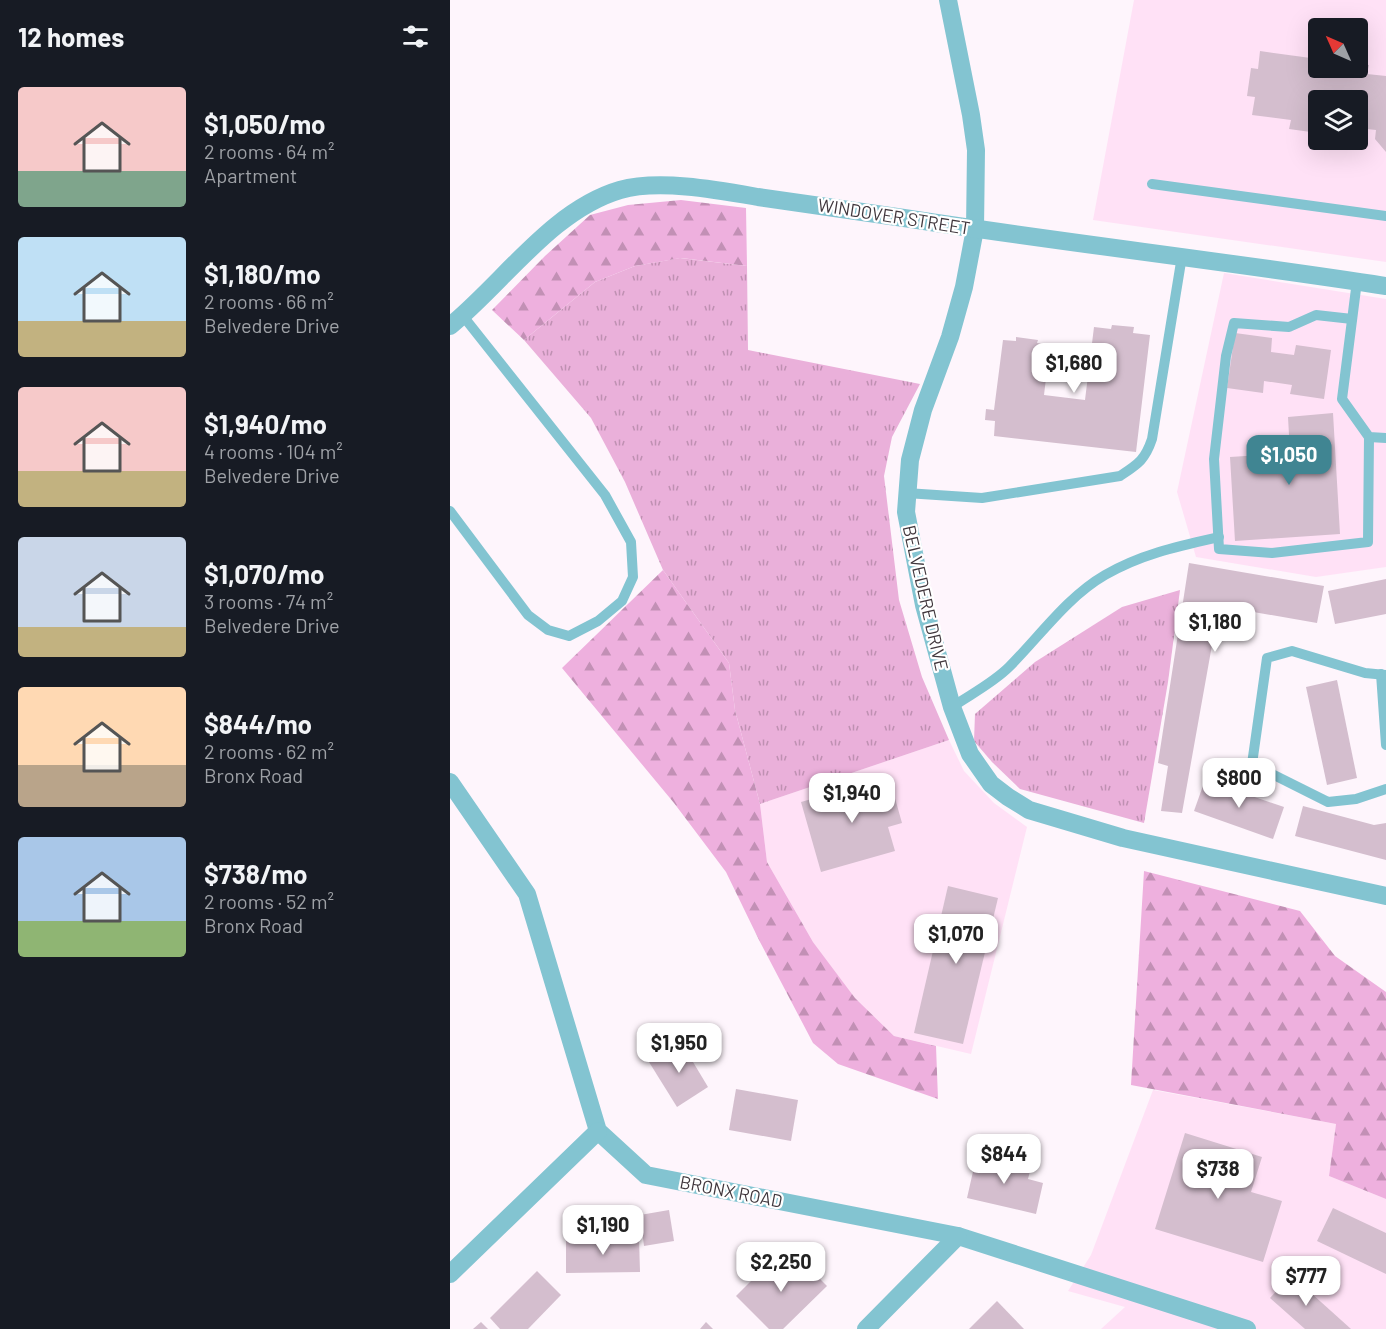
<!DOCTYPE html>
<html lang="en">
<head>
<meta charset="utf-8">
<style>
  body { margin:0; font-family:Barlow,sans-serif; background:#242831; color:#f1f3f6; height:100vh; display:flex; flex-direction:column; font-size:22px; white-space:nowrap }
  * { box-sizing:border-box; margin:0 }
  p { font-size:20px; color:#9ea1a6 }
  .icon { flex:none; width:33px; height:33px; fill:none; stroke:currentColor; stroke-width:2; stroke-linecap:round; stroke-linejoin:round }
  .map { position:relative; flex:1; overflow:hidden }
  .details { display:flex; flex-direction:column; background:#171b24; width:450px }
  .details>* { flex:none }
  .needle { width:39px; rotate:315deg }
  .fabs { position:absolute; left:858px; top:18px; display:grid; gap:12px }
  .fabs a { display:grid; place-items:center; width:60px; height:60px; border-radius:6px; background:#171b24; box-shadow:0 6px 24px #0002; font-size:30px }
  .price { position:absolute; translate:-50% -51px; padding:0 14px; border-radius:12px; background:#fff; color:#222; font-size:20px; line-height:39px; filter:drop-shadow(0 2px 3px #0008) }
  .price::after { content:''; position:absolute; left:50%; top:36px; width:18px; height:14px; margin-left:-9px; background:inherit; clip-path:polygon(0 0,100% 0,50% 100%) }
  .price.active { background:#408592; color:#fff }
  ul { padding:0; list-style:none }
  li { display:flex; align-items:center; gap:18px; height:150px; padding:0 18px }
  li span { display:grid; place-items:center; flex:none; width:168px; height:120px; border-radius:6px; color:#555 }
  li>.icon { margin-inline-start:auto }
  span .icon { width:72px; height:72px; fill:#fffc; stroke-width:1 }
  li b { font-size:26px }
  h2 { display:flex; justify-content:space-between; align-items:center; height:72px; padding:0 18px; font-size:26px }
  main { display:flex; flex:1; min-height:0 }
  .map>svg:first-child { display:block }
  .built { fill:#ffe1f6; fill-rule:evenodd }
  .grass { fill:url(#grass-tufts) }
  .forest { fill:url(#forest-firs) }
  .building { fill:#d4bece }
  .lines { fill:none; stroke-linecap:round; stroke-linejoin:round }
  .lane { stroke:#83c4d1; stroke-width:10 }
  .street { stroke:#83c4d1; stroke-width:18 }
  .labels { text-anchor:middle; stroke-width:4.5; stroke-linejoin:round; paint-order:stroke }
  .street-label { font-size:18px; fill:#40373d; stroke:#fff }
</style>
</head>
<body>
<main>
<section class="details">
<h2>12 homes<svg class="icon" aria-label="filters" viewBox="0 0 24 24"><path d="M4 7h16M4 17h16"/><circle cx="9" cy="7" r="2"/><circle cx="15" cy="17" r="2"/></svg></h2>
<ul>
<li><span style="background:linear-gradient(#f6c9c9 70%,#7fa58c 0)"><svg class="icon" aria-label="home" viewBox="0 0 24 24"><path d="M3 11l9-7 9 7M6 9v11h12V9"/></svg></span><div><b>$1,050/mo</b><p>2 rooms · 64 m²</p><p>Apartment</p></div></li>
<li><span style="background:linear-gradient(#bfe0f5 70%,#c2b280 0)"><svg class="icon" aria-label="home" viewBox="0 0 24 24"><path d="M3 11l9-7 9 7M6 9v11h12V9"/></svg></span><div><b>$1,180/mo</b><p>2 rooms · 66 m²</p><p>Belvedere Drive</p></div></li>
<li><span style="background:linear-gradient(#f6c9c9 70%,#c2b280 0)"><svg class="icon" aria-label="home" viewBox="0 0 24 24"><path d="M3 11l9-7 9 7M6 9v11h12V9"/></svg></span><div><b>$1,940/mo</b><p>4 rooms · 104 m²</p><p>Belvedere Drive</p></div></li>
<li><span style="background:linear-gradient(#c9d6e8 75%,#c2b280 0)"><svg class="icon" aria-label="home" viewBox="0 0 24 24"><path d="M3 11l9-7 9 7M6 9v11h12V9"/></svg></span><div><b>$1,070/mo</b><p>3 rooms · 74 m²</p><p>Belvedere Drive</p></div></li>
<li><span style="background:linear-gradient(#ffd9b3 65%,#b9a48a 0)"><svg class="icon" aria-label="home" viewBox="0 0 24 24"><path d="M3 11l9-7 9 7M6 9v11h12V9"/></svg></span><div><b>$844/mo</b><p>2 rooms · 62 m²</p><p>Bronx Road</p></div></li>
<li><span style="background:linear-gradient(#a9c7e8 70%,#8fb573 0)"><svg class="icon" aria-label="home" viewBox="0 0 24 24"><path d="M3 11l9-7 9 7M6 9v11h12V9"/></svg></span><div><b>$738/mo</b><p>2 rooms · 52 m²</p><p>Bronx Road</p></div></li>
</ul>
</section>
<div class="map">
<svg width="936" height="1329" viewBox="0 0 936 1329">
  <defs>
    <pattern id="grass-tufts" width="24" height="20" patternUnits="userSpaceOnUse" patternTransform="scale(1.5)"><rect width="24" height="20" fill="#eab0da"/><path d="M3 7l-1-3M5 7V3M7 7l1-3M15 17l-1-3M17 17v-4M19 17l1-3" fill="none" stroke="#bf90b2"/></pattern>
    <pattern id="forest-firs" width="22" height="20" patternUnits="userSpaceOnUse" patternTransform="scale(1.5)"><rect width="22" height="20" fill="#eeb0de"/><path d="M5 1l3.5 6h-7zM16 11l3.5 6h-7z" fill="#c290b5"/></pattern>
  </defs>
  <rect width="100%" height="100%" fill="#fef5fc"/>
  <!-- built -->
  <g class="built">
    <path d="M684 0H936V262L643 220ZM868 28H908V68H868ZM868 100H908V140H868Z"/>
    <path d="M774 273 936 299V567L866 577 746 557 727 492Z"/>
    <path d="M499 740 514 771 544 803 577 827 521 1054 444 1036 405 998 363 942 317 862 310 804Z"/>
    <path d="M703 1090 886 1124 879 1176 936 1199V1329H651L675 1307 618 1291 641 1255Z"/>
  </g>
  <!-- grass -->
  <g class="grass">
    <path d="M230 258 297 266 298 350 470 384 442 437 434 476 449 600 472 677 499 740 310 804 285 710 279 663 213 570 175 482 141 418 74 340 145 282 185 266Z"/>
    <path d="M730 590 718 682 694 823 570 789 542 762 524 741 525 714 585 662 672 607Z"/>
  </g>
  <!-- forest -->
  <g class="forest">
    <path d="M231 200 296 208 297 266 231 258 185 266 145 282 74 340 42 310 95 256 140 215 178 205Z"/>
    <path d="M213 570 279 663 285 710 310 804 317 862 363 942 405 998 444 1036 486 1046 488 1099 388 1064 363 1043 310 942 276 872 224 803 112 668Z"/>
    <path d="M694 871 850 911 885 956 936 992V1199L879 1176 886 1124 681 1085Z"/>
  </g>
  <!-- building -->
  <g class="building">
    <path d="M810 51 868 59V68H908V64L919 65 917 74 936 76V152L925 139 926 130 908 128V100H868V133L839 129 841 120 802 115 805 97 797 96 801 68 808 69Z"/>
    <path d="M662 325 684 327 683 333 700 335 686 452 544 436 545 421 535 420 536 409 544 410 553 340 566 341V337L588 340 587 343 600 345 594 395 635 400 644 327 661 329Z"/>
    <path d="M785 333 822 338 821 352 844 355 846 345 881 350 874 399 840 394 842 385 814 381 813 393 777 388Z"/>
    <path d="M883 413 890 534 785 541 780 457 840 453 838 417Z"/>
    <path d="M739 563 874 586 867 623 769 606 732 813 711 811 718 766 708 763Z"/>
    <path d="M936 579V614L885 624 878 591Z"/>
    <path d="M887 680 907 778 877 785 856 687Z"/>
    <path d="M439 777 452 823 438 827 445 851 371 872 351 802Z"/>
    <path d="M755 780 834 807 823 839 744 811Z"/>
    <path d="M853 806 924 825 936 823V860L845 836Z"/>
    <path d="M498 886 548 898 513 1044 464 1033Z"/>
    <path d="M231 1042 258 1087 227 1107 199 1062Z"/>
    <path d="M286 1089 348 1100 341 1141 279 1130Z"/>
    <path d="M735 1133 812 1157 801 1192 832 1201 813 1262 705 1229Z"/>
    <path d="M527 1154 581 1167 578 1179 593 1183 586 1214 517 1198Z"/>
    <path d="M883 1208 936 1233V1274L867 1241Z"/>
    <path d="M219 1210 224 1241 194 1246 190 1215Z"/>
    <path d="M189 1238 190 1272 116 1273V1239Z"/>
    <path d="M324 1258 337 1270 349 1258 377 1286 333 1329H319L286 1296Z"/>
    <path d="M87 1271 111 1295 78 1329H50L40 1318Z"/>
    <path d="M841 1275 901 1329H855L820 1298Z"/>
    <path d="M547 1301 574 1329H519Z"/>
    <path d="M31 1322 38 1329H23Z"/>
    <path d="M256 1322 263 1329H250Z"/>
  </g>
  <g class="lines">
    <!-- lane -->
    <g class="lane">
      <path d="M702 184 936 216"/>
      <path d="M907 281 892 399 919 437 936 438"/>
      <path d="M902 319 866 315 839 327 784 323 776 356 764 459 769 549 822 553 918 542 919 437"/>
      <path d="M456 493 532 498 670 476C688 464 695 460 702 439L732 256"/>
      <path d="M0 511 78 615 98 630 119 636 148 621 172 601 183 577 181 542 155 495 13 316"/>
      <path d="M931 674 936 745"/>
      <path d="M936 675 915 673 842 651 817 658 802 764 878 802 906 799 936 789"/>
      <path d="M502 707C521 694 543 683 559 667 590 636 617 597 655 575 691 554 729 546 769 537"/>
    </g>
    <!-- street -->
    <g class="street">
      <path d="M498 0 521 115 526 150 525 229 514 287 500 337 473 410 460 460 456 512 474 605 502 707 520 754 541 784 558 797 579 810 673 838 936 896"/>
      <path d="M0 326C54 282 102 210 170 190 209 179 268 190 308 197 354 204 401 210 447 217 609 242 773 261 936 286"/>
      <path d="M0 782 77 894 148 1131 196 1175 508 1236 797 1329"/>
      <path d="M0 1274 148 1131"/>
      <path d="M416 1329 508 1236"/>
    </g>
  </g>
  <g class="labels">
    <!-- street labels -->
    <g class="street-label">
      <text transform="translate(444 217) rotate(9)" y="6">WINDOVER STREET</text>
      <text transform="translate(475 598) rotate(77)" y="6">BELVEDERE DRIVE</text>
      <text transform="translate(281 1192) rotate(11)" y="6">BRONX ROAD</text>
    </g>
  </g>
</svg>
<div class="fabs">
<a><svg class="needle" viewBox="-14 -14 28 28"><path d="M0-13l5 13h-10z" fill="#e53935"/><path d="M0 13l5-13h-10z" fill="#9ea1a6"/></svg></a>
<a><svg class="icon" aria-label="layers" viewBox="0 0 24 24"><path d="M12 4l9 5-9 5-9-5zM3 14l9 5 9-5"/></svg></a>
</div>
<b class="price" style="left:624px;top:394px">$1,680</b>
<b class="price active" style="left:839px;top:486px">$1,050</b>
<b class="price" style="left:765px;top:653px">$1,180</b>
<b class="price" style="left:789px;top:809px">$800</b>
<b class="price" style="left:402px;top:824px">$1,940</b>
<b class="price" style="left:506px;top:965px">$1,070</b>
<b class="price" style="left:229px;top:1074px">$1,950</b>
<b class="price" style="left:554px;top:1185px">$844</b>
<b class="price" style="left:768px;top:1200px">$738</b>
<b class="price" style="left:153px;top:1256px">$1,190</b>
<b class="price" style="left:331px;top:1293px">$2,250</b>
<b class="price" style="left:856px;top:1307px">$777</b>
</div>
</main>
</body>
</html>
